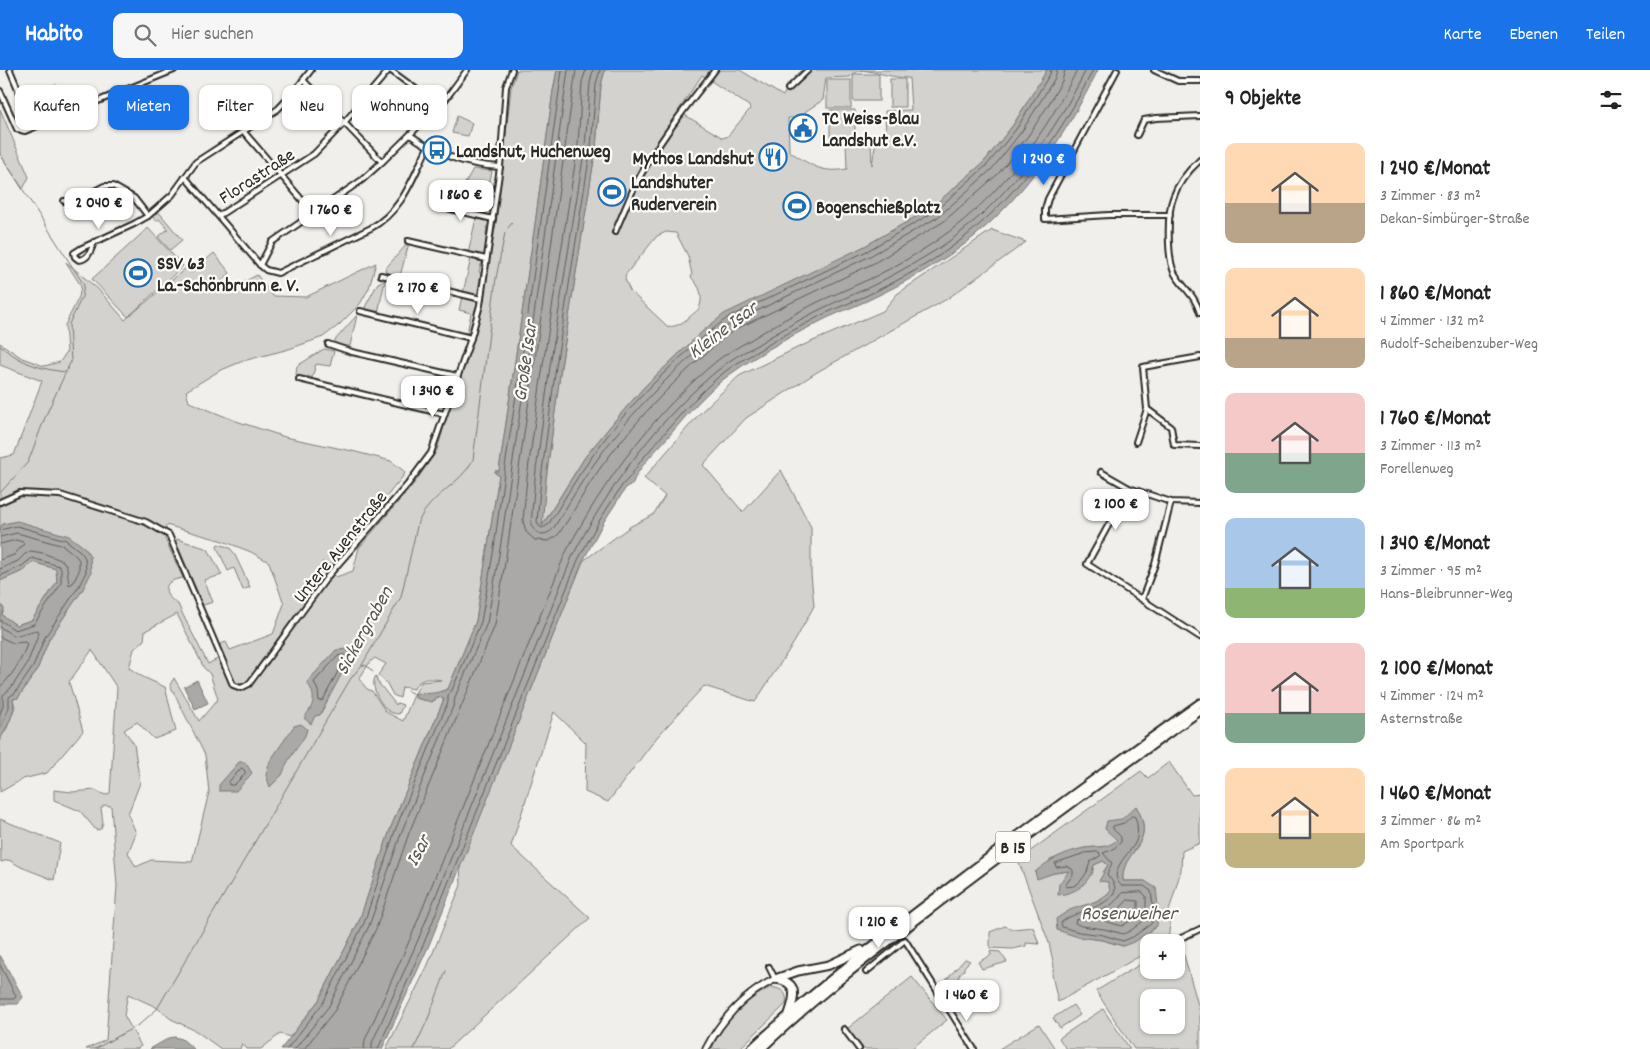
<!DOCTYPE html>
<html lang="de">
<head>
<meta charset="utf-8">
<style>
  body { margin:0; font-family:Dekko,sans-serif; background:#f6f6f6; color:#222; height:100vh; display:flex; flex-direction:column; font-size:19px; white-space:nowrap }
  * { box-sizing:border-box; margin:0 }
  p { font-size:16px; color:#767676 }
  .icon { flex:none; width:28px; height:28px; fill:none; stroke:currentColor; stroke-width:2; stroke-linecap:round; stroke-linejoin:round }
  .map { position:relative; flex:1; overflow:hidden }
  .details { display:flex; flex-direction:column; background:#fff; width:450px }
  .details>* { flex:none }
  .banner { position:absolute; left:15px; top:15px; width:475px; height:45px; display:flex; gap:10px }
  .tools { position:absolute; left:1140px; top:864px; display:grid; gap:10px }
  .tools a { display:grid; place-items:center; width:45px; height:45px; border-radius:10px; background:#fff; box-shadow:0 1px 4px #0004; font-size:25px }
  .price { position:absolute; translate:-50% -42px; padding:0 11px; border-radius:10px; background:#fff; color:#222; font-size:16px; line-height:32px; filter:drop-shadow(0 1px 2px #0008) }
  .price::after { content:''; position:absolute; left:50%; top:30px; width:15px; height:11px; margin-left:-8px; background:inherit; clip-path:polygon(0 0,100% 0,50% 100%) }
  .price.selected { background:#1a73e8; color:#fff }
  ul { padding:0; list-style:none }
  li { display:flex; align-items:center; gap:15px; height:125px; padding:0 25px }
  li span { display:grid; place-items:center; flex:none; width:140px; height:100px; border-radius:10px; color:#555 }
  li>.icon { margin-inline-start:auto }
  span .icon { width:60px; height:60px; fill:#fffc; stroke-width:1 }
  li b { font-size:21px }
  h2 { display:flex; justify-content:space-between; align-items:center; height:60px; padding:0 25px; font-size:21px }
  .tag { padding:0 18px; border-radius:10px; background:#fff; box-shadow:0 1px 4px #0004; font-size:18px; line-height:45px }
  .tag.selected { background:#1a73e8; color:#fff }
  header { display:flex; align-items:center; gap:30px; box-sizing:border-box; height:70px; padding:0 25px; background:#1a73e8; color:#fff }
  header strong { font-size:24px }
  nav { display:flex; gap:28px; margin-inline-start:auto; font-size:18px }
  .search { width:350px; height:45px; background:#f6f6f6; display:flex; align-items:center; gap:12px; box-sizing:border-box; padding:0 18px; border-radius:10px; color:#767676; font-size:19px }
  main { display:flex; flex:1; min-height:0 }
  .map>svg:first-child { display:block }
  .green { fill:#d3d2cf; stroke:#7f7e7d; fill-rule:evenodd }
  .water { fill:#aaa9a7; stroke:#777775 }
  .lines { fill:none; stroke-linecap:round; stroke-linejoin:round }
  .shore { stroke:#5e5d5d; stroke-width:1 }
  .stream { stroke:#777775; stroke-width:1 }
  .street-casing { stroke:#2b2b2b; stroke-width:8 }
  .secondary-casing { stroke:#2b2b2b; stroke-width:9 }
  .highway-casing { stroke:#2b2b2b; stroke-width:11 }
  .street { stroke:#fdfcf7; stroke-width:4 }
  .secondary { stroke:#fdfcf7; stroke-width:5.5 }
  .highway { stroke:#fdfcf7; stroke-width:7 }
  .labels { text-anchor:middle; stroke-width:4.5; stroke-linejoin:round; paint-order:stroke }
  .shield { fill:#fdfcf7; stroke:#6a6a68; stroke-width:1 }
  .shield-label { font-size:18px; font-weight:bold; fill:#2b2b2b }
  .poi-label { font-size:19px; font-weight:bold; fill:#2b2b2b; stroke:#fdfcf7; text-anchor:start }
  .street-label { font-size:19px; fill:#2b2b2b; stroke:#fdfcf7 }
  .water-label { font-size:20px; font-style:italic; fill:#575756; stroke:#fdfcf7 }
</style>
</head>
<body>
<header>
<strong>Habito</strong>
<div class="search"><svg class="icon" aria-label="search" viewBox="0 0 24 24"><circle cx="10" cy="10" r="6"/><path d="M15 15l6 6"/></svg>Hier suchen</div>
<nav><a>Karte</a><a>Ebenen</a><a>Teilen</a></nav>
</header>
<main>
<div class="map">
<svg width="1200" height="979" viewBox="0 0 1200 979">
  <rect width="100%" height="100%" fill="#f0efeb"/>
  <filter id="ink" filterUnits="userSpaceOnUse"><feTurbulence type="fractalNoise" baseFrequency=".02" numOctaves="2"/><feDisplacementMap in="SourceGraphic" scale="10" xChannelSelector="R" yChannelSelector="G"/><feConvolveMatrix kernelMatrix="1 2 1 2 8 2 1 2 1" color-interpolation-filters="sRGB"/></filter>
  <g filter="url(#ink)">
    <!-- green -->
    <g class="green">
      <path d="M517 0H557L553 21 535 154 499 401H495V403L499 405 476 551 448 619 437 623 423 625 415 623 421 612 441 610C430 608 419 607 414 619L402 617 400 628 393 625 386 612 378 605 386 594 375 588 370 592 359 609 367 619 372 621 386 642 403 651 414 625C420 632 431 632 439 627L444 629 391 757 359 851 319 930 290 967 280 964 261 979H247L242 973 240 979H221L196 961 171 949 156 937 128 924 124 945 141 976 137 979H86L106 970 117 816 111 736 105 735 101 738 103 753 101 759 96 760 80 741 54 730V720L72 722 95 720 105 725 110 723 117 618 92 580 69 612 83 661 47 703 23 709 0 722V669L7 658 15 637 13 629 18 628 37 600 49 569 83 519 3 454 0 458V388L14 385 42 311 0 295V273L22 288 44 296 60 292 67 281 65 255 79 227 81 216 66 192 98 219 125 250 186 198 191 203 214 183 230 203 217 215 225 222 257 205 273 226 306 227 376 193 369 218 360 234 339 255 323 267 289 279 243 291 219 301 186 321 189 332 236 351 285 367 352 381 391 391 405 402 404 405 331 495 322 492 320 498 323 499 324 496 330 499 336 507 353 501 359 478 416 411 437 380 460 303 466 296V288L482 235 497 147 511 18ZM166 455 223 471 251 482 269 492 284 534 273 564 230 580 226 572 220 574 221 587 208 594 181 541 178 534C172 531 162 522 168 514 171 510 178 509 183 508L165 469ZM177 544 204 598 210 604 218 629 199 651 174 608 170 615 205 685 209 722 192 792 151 790 136 797 128 783 136 763 128 744 140 713 134 674 124 660 137 652 154 669 176 661 165 617 143 607 129 598 134 579 144 570 145 561Z"/>
      <path d="M605 0H740L783 26 787 18 804 0H1047L1013 55 984 92 931 138 865 176 704 260 646 315 617 348 585 387 541 457 546 409 561 297 596 77 601 15ZM861 0C878 2 893 8 909 8L911 40 885 41 886 68 875 76 872 95 871 72H846L847 99C821 104 809 94 789 81L788 48H803L806 41 823 30 826 8 850 7 852 4ZM702 5 749 36 750 39 728 66 723 68 678 41ZM666 162 676 163 688 186 692 205 691 207C700 217 704 225 699 239 690 246 679 259 667 256L630 221 625 209 626 204 657 166Z"/>
      <rect x="853" y="4" width="26" height="27"/>
      <rect x="890" y="9" width="15" height="28"/>
      <rect x="827" y="10" width="24" height="28"/>
      <path d="M56 14 59 20 54 22 56 27 54 28 50 19 36 25 41 40 34 43 27 26Z"/>
      <path d="M0 39 29 107 23 119 0 84Z"/>
      <path d="M830 40H855V67L830 68Z"/>
      <path d="M457 46 472 53 468 66 452 63Z"/>
      <path d="M473 99 492 101 483 146V144L480 145C475 142 470 142 465 141V140L452 138 449 134 441 135 439 132 442 127 463 117Z"/>
      <path d="M158 141 182 170 170 180 158 167 168 159 159 149 156 151 152 146Z"/>
      <path d="M476 148 489 151V156H487L486 165H487L484 185 480 186 468 184Z"/>
      <path d="M148 158 183 196 128 247 92 209Z"/>
      <path d="M992 160 1026 172 947 229 817 302 746 348 703 395 743 442 781 400 811 457V504L814 536 795 571 755 632 704 616 657 667 608 732 585 722 586 673 554 642 511 776 590 848 448 979H386L427 897 461 815 460 796 583 491 631 456 653 445 665 426 644 408 701 342 739 306 799 277 883 241 897 224Z"/>
      <path d="M409 173 400 206 397 204C393 206 389 206 386 203L385 199 407 174Z"/>
      <path d="M471 188 483 191 482 194H481L479 202 481 203 477 226 463 223Z"/>
      <path d="M385 210 378 243 367 241 365 238 366 235 378 213Z"/>
      <path d="M462 227 475 230 478 232 474 242 476 243 470 262 467 265 463 264 464 262 467 263 471 243 459 240Z"/>
      <path d="M357 245 350 276 336 275 334 272 336 269Z"/>
      <path d="M324 279 334 281 330 296 316 294 312 308 308 306 303 309 298 308 296 304 297 296Z"/>
      <path d="M177 469 208 479 222 505 204 510 213 532 203 535 176 472Z"/>
      <path d="M219 474 230 478 234 483 250 517 243 520 234 498 228 501 217 477V475Z"/>
      <path d="M33 492 56 499 57 512 32 550 16 555 2 545 4 539 0 533V511L25 500Z"/>
      <path d="M376 606 377 611 396 635 397 633 403 635 399 644C395 644 391 643 387 640 380 633 369 615 376 606Z"/>
      <path d="M1169 692 1192 725 1200 724V773L1182 781 1181 800 1169 841 1170 855 1168 870 1163 872H1149V881L1058 932 1052 905 1054 896 1049 873 1018 790 1141 701 1148 708ZM1136 736C1139 742 1142 748 1143 754 1147 778 1120 786 1123 811H1145L1123 876 1102 870 1078 867 1069 841C1083 836 1101 832 1111 820L1103 802 1108 795 1103 791 1094 795 1092 805H1067L1070 801 1054 803 1042 806 1050 790 1085 778 1110 776 1117 770Z"/>
      <path d="M0 749 60 773 54 810 21 797 9 790 1 792Z"/>
      <path d="M1005 856 1013 859 1033 857 1039 874 1026 873V876L1013 879 990 878V862Z"/>
      <path d="M1180 871 1200 942V979H1134L1096 921 1149 889V900H1176V873ZM1149 928H1176V955H1149Z"/>
      <path d="M990 881 1000 882 1007 892 982 899 978 892 991 885Z"/>
      <path d="M965 889 970 891 964 897V900C958 904 957 909 958 916L947 921 944 918 947 909Z"/>
      <path d="M912 907 947 950 911 979H863L847 959Z"/>
      <path d="M771 917C782 919 788 922 786 934L739 979H712C724 949 743 932 771 917Z"/>
      <path d="M1073 935 1080 945 1060 958 1053 948Z"/>
      <path d="M1103 939 1130 979H1066L1059 968Z"/>
      <path d="M1039 954 1055 979H999Z"/>
    </g>
    <!-- water -->
    <g class="water">
      <path d="M557 0H605L601 15 596 77 561 297 546 409 542 456 585 387 617 348 646 315 704 260 724 244 865 176 931 138 984 92 1013 55 1047 0H1098C1064 69 1018 137 954 182 930 198 904 213 879 225 862 234 844 240 827 248 795 264 761 282 732 303 707 320 687 345 668 367 655 382 638 397 632 415L627 416 603 453 583 491 429 875 382 979H281L319 930 359 851 391 757 444 629 439 627 432 632 415 628V623C425 624 437 624 448 619L476 551 499 405 495 403V401H499L535 154 553 21Z"/>
      <path d="M17 451 69 466 85 478 90 486 91 503 83 519 49 569 37 600 18 628 13 629C16 643 7 657 0 669V533L4 539 2 545 16 555 32 550 57 512 56 499 33 492 25 500 0 511V458L3 454Z"/>
      <path d="M348 579 352 584 320 645 315 646 311 654 304 648C314 635 317 627 307 612L336 580Z"/>
      <path d="M197 610 208 633 195 639 184 617Z"/>
      <path d="M301 654 307 659 305 666 288 691 282 705 270 717 266 705 270 691 294 656Z"/>
      <path d="M239 692H245L252 703 236 721H219V715Z"/>
      <path d="M1136 736C1139 741 1142 748 1143 754 1147 777 1120 787 1123 811H1145L1156 818 1158 836 1157 856 1136 871 1123 876 1102 870 1078 867 1057 860 1056 849C1060 846 1065 843 1070 840 1084 834 1101 833 1110 821L1108 812 1099 811 1108 795 1103 791 1094 795C1089 814 1077 823 1058 825L1059 814 1069 801 1054 803 1037 809 1035 802C1050 789 1065 782 1084 778 1097 776 1107 779 1117 770L1105 759 1107 751 1122 749Z"/>
      <path d="M0 885 23 927 18 934H0Z"/>
      <path d="M175 967 182 969 194 979H150L169 968Z"/>
    </g>
    <g class="lines">
      <!-- shore -->
      <g class="shore">
        <path d="M586 0 582 12 578 75 543 295 527 407 523 451 526 462 535 470 549 471 558 465C574 443 585 418 601 397 639 346 684 299 734 260L874 193 943 152 998 104 1028 66 1047 37 1062 11 1065 0"/>
        <path d="M593 0 590 13 585 76 550 296 535 408 531 454C535 465 545 467 553 459 567 437 579 415 594 394 631 341 680 293 730 254L870 186 938 147 992 99 1022 61 1055 8 1057 0"/>
        <path d="M600 0 596 14 591 77 556 296 541 409 537 452 539 456 542 458 548 455C562 434 574 411 589 391 625 338 677 287 727 248L867 181 934 142 987 95 1017 58 1050 4 1051 0"/>
        <path d="M0 460 17 456 66 470 81 482 85 488 86 502 79 516 45 567 33 597 15 623 9 627V637L0 659"/>
        <path d="M0 467 17 463 64 476 76 486 79 490V501L73 513 69 515 67 497 63 491 43 483 31 481 25 484 18 491 0 499"/>
        <path d="M0 474 16 470 23 472 24 474 14 485 0 490"/>
        <path d="M0 506 22 496 32 488 59 496 61 499V514L34 554 15 560 0 550"/>
        <path d="M0 557 14 566 37 560 39 563 27 594 11 618 3 625V636L0 644"/>
        <path d="M0 567 13 573 25 572 27 574C22 590 12 606 0 617"/>
        <path d="M344 585 345 588 323 630 319 631 318 621 314 612 338 586Z"/>
        <path d="M242 698 245 701V704L234 715H229V712Z"/>
        <path d="M1132 746 1135 747C1138 755 1139 767 1134 775 1128 784 1106 804 1122 816H1144L1151 821 1153 836 1152 853 1133 867 1123 871 1103 865 1079 862 1062 857 1061 853C1073 839 1137 834 1107 805L1112 793 1103 783 1112 780 1121 772V767L1113 759V756L1124 753Z"/>
        <path d="M1098 782 1100 783V786L1090 792 1087 802 1080 812 1074 816 1066 817V814L1073 805V800L1068 796 1056 797 1055 793 1085 783Z"/>
        <path d="M1142 822 1146 826V849L1130 861 1123 864 1104 859 1081 856 1075 853 1076 850C1094 845 1112 839 1122 823Z"/>
        <path d="M1128 830 1138 831V846L1122 856 1104 851V847L1117 841Z"/>
        <path d="M0 895 16 926 14 929H0"/>
        <path d="M287 979 323 933 364 853 396 758 448 632V625L452 620 481 552 494 478 504 403 522 287 562 0"/>
        <path d="M295 979 329 936 369 856 402 761 454 634 455 627 487 553 500 479 528 288 568 0"/>
        <path d="M304 979 335 940 376 859 409 763 495 555 507 480 535 289 576 0"/>
        <path d="M364 979 365 970 411 867 565 484C602 413 656 340 718 290 727 283 738 277 747 272 771 257 795 243 820 231 837 223 855 216 872 208 896 196 921 182 943 166 1001 125 1046 63 1077 0"/>
        <path d="M372 979V973L418 870 572 487C609 416 660 346 723 296 731 289 742 283 752 278 774 264 797 251 821 239 839 230 858 223 876 214 900 201 925 188 948 172 1008 129 1053 65 1086 0"/>
        <path d="M378 979 424 873 578 490 599 451 623 414C631 408 636 396 644 387 670 357 695 325 727 300 736 293 747 288 756 282 779 268 802 255 826 243 843 235 861 229 878 220 903 208 930 193 953 176 1014 131 1059 68 1093 0"/>
      </g>
      <!-- stream -->
      <g class="stream">
        <path d="M0 84 84 215 82 227 69 254 71 291 46 345 28 392 0 423"/>
        <path d="M508 158 512 153"/>
        <path d="M0 276C24 294 36 298 65 302"/>
        <path d="M362 595 367 596 373 602"/>
        <path d="M407 621 416 625"/>
        <path d="M95 979 140 954 157 939 351 608 362 595 401 527 418 452C431 424 460 415 473 390L496 208 505 163"/>
        <path d="M414 979 428 949 446 901"/>
      </g>
      <!-- street casing -->
      <g class="street-casing">
        <g id="street">
          <path d="M10 0 34 57"/>
          <path d="M390 0 439 36"/>
          <path d="M1117 0 1048 129 1045 139V149L1109 145H1170"/>
          <path d="M1154 0 1178 11H1200"/>
          <path d="M303 10 382 92"/>
          <path d="M788 19 808 0"/>
          <path d="M0 21 17 59 25 61 174 0"/>
          <path d="M244 62 314 144"/>
          <path d="M410 65C439 85 465 95 500 97"/>
          <path d="M1137 65 1144 50 1156 48 1200 46"/>
          <path d="M1200 90C1189 100 1178 113 1173 128 1167 143 1167 190 1175 204 1184 219 1195 225 1200 243"/>
          <path d="M185 107 260 195 266 200 278 203 371 158C403 140 412 109 428 77"/>
          <path d="M64 131 74 132 104 116H113L134 128 148 146"/>
          <path d="M434 135 493 149"/>
          <path d="M220 145 314 84 343 54 389 0"/>
          <path d="M615 162C621 148 627 134 633 120 654 76 686 37 715 0"/>
          <path d="M408 171 486 189"/>
          <path d="M94 172C91 180 89 189 79 190L75 187 74 183 82 178 134 154 148 146 172 125 196 92 278 39 294 22 311 0"/>
          <path d="M260 195 272 172 362 110 382 92 445 30 467 0"/>
          <path d="M381 205 481 229"/>
          <path d="M360 241 471 268"/>
          <path d="M328 274 352 282 457 306"/>
          <path d="M299 309 444 344"/>
          <path d="M1147 339 1143 297 1200 287"/>
          <path d="M1136 372 1147 339 1171 357 1174 375 1200 376"/>
          <path d="M1101 402 1129 418 1171 432 1200 433"/>
          <path d="M1129 418 1087 494 1200 567"/>
          <path d="M0 432 20 423 60 425 146 452 169 465 233 615 241 618 249 614 328 506 408 414 431 383 471 268 480 235 500 97 506 17 512 0"/>
          <path d="M1142 529 1155 494 1171 432"/>
          <path d="M1181 868 1200 859"/>
          <path d="M769 897 775 909"/>
          <path d="M866 902 905 870 974 979"/>
          <path d="M844 959 859 979"/>
        </g>
      </g>
      <!-- secondary casing -->
      <g class="secondary-casing">
        <path id="secondary" d="M706 979C722 948 744 925 775 909"/>
      </g>
      <!-- highway casing -->
      <g class="highway-casing">
        <g id="highway">
          <path d="M775 909 798 901 829 895 861 880"/>
          <path d="M776 909C799 912 795 927 789 944"/>
          <path d="M751 979C817 918 887 864 959 810 1038 750 1118 691 1200 633"/>
          <path d="M761 979C819 923 885 874 949 825 1032 762 1115 701 1200 641"/>
        </g>
      </g>
      <!-- street -->
      <use href="#street" class="street"/>
      <!-- secondary -->
      <use href="#secondary" class="secondary"/>
      <!-- highway -->
      <use href="#highway" class="highway"/>
    </g>
  </g>
  <!-- icons -->
  <defs>
    <g id="civic-ring" transform="scale(1.4375)"><circle r="9.5" fill="#fdfcf7" stroke="#1f6fb2" stroke-width="1.5"/><path d="M-.6-6.5H3V-4.5H.6V-3L4-1V1h2V6H-6V1h2V-1L-.6-3ZM-1.2 2.5V6h2.4V2.5Z" fill="#1f6fb2"/></g>
    <g id="bus-ring" transform="scale(1.4375)"><circle r="9.5" fill="#fdfcf7" stroke="#1f6fb2" stroke-width="1.5"/><path d="M-5-6H5V4H4V6H2V4H-2V6H-4V4H-5ZM-3.5-4V0h7V-4ZM-3.5 1.2v1.5H-2V1.2ZM2 1.2v1.5H3.5V1.2Z" fill="#1f6fb2"/></g>
    <g id="restaurant-ring" transform="scale(1.4375)"><circle r="9.5" fill="#fdfcf7" stroke="#1f6fb2" stroke-width="1.5"/><path d="M-5-6h1v4h1v-4h1v4h1v-4h1v5L-1.5 .5V6h-2V.5L-5-1ZM5-6V6H3V1.5H1.5Q1.5-4 5-6Z" fill="#1f6fb2"/></g>
    <g id="stadium-ring" transform="scale(1.4375)"><circle r="9.5" fill="#fdfcf7" stroke="#1f6fb2" stroke-width="1.5"/><path d="M0-5a6.5 5 0 1 0 0 10a6.5 5 0 1 0 0-10ZM-3.5-1.8h7v3.6h-7Z" fill="#1f6fb2"/></g>
  </defs>
  <g fill-rule="evenodd">
    <use href="#civic-ring" x="803" y="58"/>
    <use href="#bus-ring" x="437" y="80"/>
    <use href="#restaurant-ring" x="773" y="87"/>
    <use href="#stadium-ring" x="612" y="122"/>
    <use href="#stadium-ring" x="797" y="136"/>
    <use href="#stadium-ring" x="138" y="203"/>
  </g>
  <g class="labels">
    <!-- shield labels -->
    <rect class="shield" x="995.5" y="761.5" width="35" height="31" rx="4"/>
    <g class="shield-label">
      <text x="1013" y="783">B 15</text>
    </g>
    <!-- poi labels -->
    <g class="poi-label">
      <text x="822" y="54">TC Weiss-Blau<tspan x="822" dy="22">Landshut e.V.</tspan></text>
      <text x="456" y="87">Landshut, Huchenweg</text>
      <text x="754" y="94" text-anchor="end">Mythos Landshut</text>
      <text x="631" y="118">Landshuter<tspan x="631" dy="22">Ruderverein</tspan></text>
      <text x="816" y="143">Bogenschießplatz</text>
      <text x="157" y="199">SSV 63<tspan x="157" dy="22">La.-Schönbrunn e. V.</tspan></text>
    </g>
    <!-- street labels -->
    <g class="street-label">
      <text transform="translate(256 105) rotate(-33)" y="7">Florastraße</text>
      <text transform="translate(339 476) rotate(-51)" y="7">Untere Auenstraße</text>
    </g>
    <!-- water labels -->
    <g class="water-label">
      <text transform="translate(722 259) rotate(-37)" y="7">Kleine Isar</text>
      <text transform="translate(524 291) rotate(-82)" y="7">Große Isar</text>
      <text transform="translate(363 560) rotate(-61)" y="7">Sickergraben</text>
      <text transform="translate(417 780) rotate(-62)" y="7">Isar</text>
      <text x="1129" y="849">Rosenweiher</text>
    </g>
  </g>
</svg>
<div class="tools">
<a>+</a>
<a>−</a>
</div>
<b class="price selected" style="left:1044px;top:116px">1 240 €</b>
<b class="price" style="left:461px;top:152px">1 860 €</b>
<b class="price" style="left:99px;top:160px">2 040 €</b>
<b class="price" style="left:331px;top:167px">1 760 €</b>
<b class="price" style="left:418px;top:245px">2 170 €</b>
<b class="price" style="left:433px;top:348px">1 340 €</b>
<b class="price" style="left:1116px;top:461px">2 100 €</b>
<b class="price" style="left:879px;top:879px">1 210 €</b>
<b class="price" style="left:967px;top:952px">1 460 €</b>
<div class="banner">
<a class="tag">Kaufen</a>
<a class="tag selected">Mieten</a>
<a class="tag">Filter</a>
<a class="tag">Neu</a>
<a class="tag">Wohnung</a>
</div>
</div>
<section class="details">
<h2>9 Objekte<svg class="icon" aria-label="filters" viewBox="0 0 24 24"><path d="M4 7h16M4 17h16"/><circle cx="9" cy="7" r="2"/><circle cx="15" cy="17" r="2"/></svg></h2>
<ul>
<li><span style="background:linear-gradient(#ffd9b3 60%,#b9a48a 0)"><svg class="icon" aria-label="home" viewBox="0 0 24 24"><path d="M3 11l9-7 9 7M6 9v11h12V9"/></svg></span><div><b>1 240 €/Monat</b><p>3 Zimmer · 83 m²</p><p>Dekan-Simbürger-Straße</p></div></li>
<li><span style="background:linear-gradient(#ffd9b3 70%,#b9a48a 0)"><svg class="icon" aria-label="home" viewBox="0 0 24 24"><path d="M3 11l9-7 9 7M6 9v11h12V9"/></svg></span><div><b>1 860 €/Monat</b><p>4 Zimmer · 132 m²</p><p>Rudolf-Scheibenzuber-Weg</p></div></li>
<li><span style="background:linear-gradient(#f6c9c9 60%,#7fa58c 0)"><svg class="icon" aria-label="home" viewBox="0 0 24 24"><path d="M3 11l9-7 9 7M6 9v11h12V9"/></svg></span><div><b>1 760 €/Monat</b><p>3 Zimmer · 113 m²</p><p>Forellenweg</p></div></li>
<li><span style="background:linear-gradient(#a9c7e8 70%,#8fb573 0)"><svg class="icon" aria-label="home" viewBox="0 0 24 24"><path d="M3 11l9-7 9 7M6 9v11h12V9"/></svg></span><div><b>1 340 €/Monat</b><p>3 Zimmer · 95 m²</p><p>Hans-Bleibrunner-Weg</p></div></li>
<li><span style="background:linear-gradient(#f6c9c9 70%,#7fa58c 0)"><svg class="icon" aria-label="home" viewBox="0 0 24 24"><path d="M3 11l9-7 9 7M6 9v11h12V9"/></svg></span><div><b>2 100 €/Monat</b><p>4 Zimmer · 124 m²</p><p>Asternstraße</p></div></li>
<li><span style="background:linear-gradient(#ffd9b3 65%,#c2b280 0)"><svg class="icon" aria-label="home" viewBox="0 0 24 24"><path d="M3 11l9-7 9 7M6 9v11h12V9"/></svg></span><div><b>1 460 €/Monat</b><p>3 Zimmer · 86 m²</p><p>Am Sportpark</p></div></li>
</ul>
</section>
</main>
</body>
</html>
